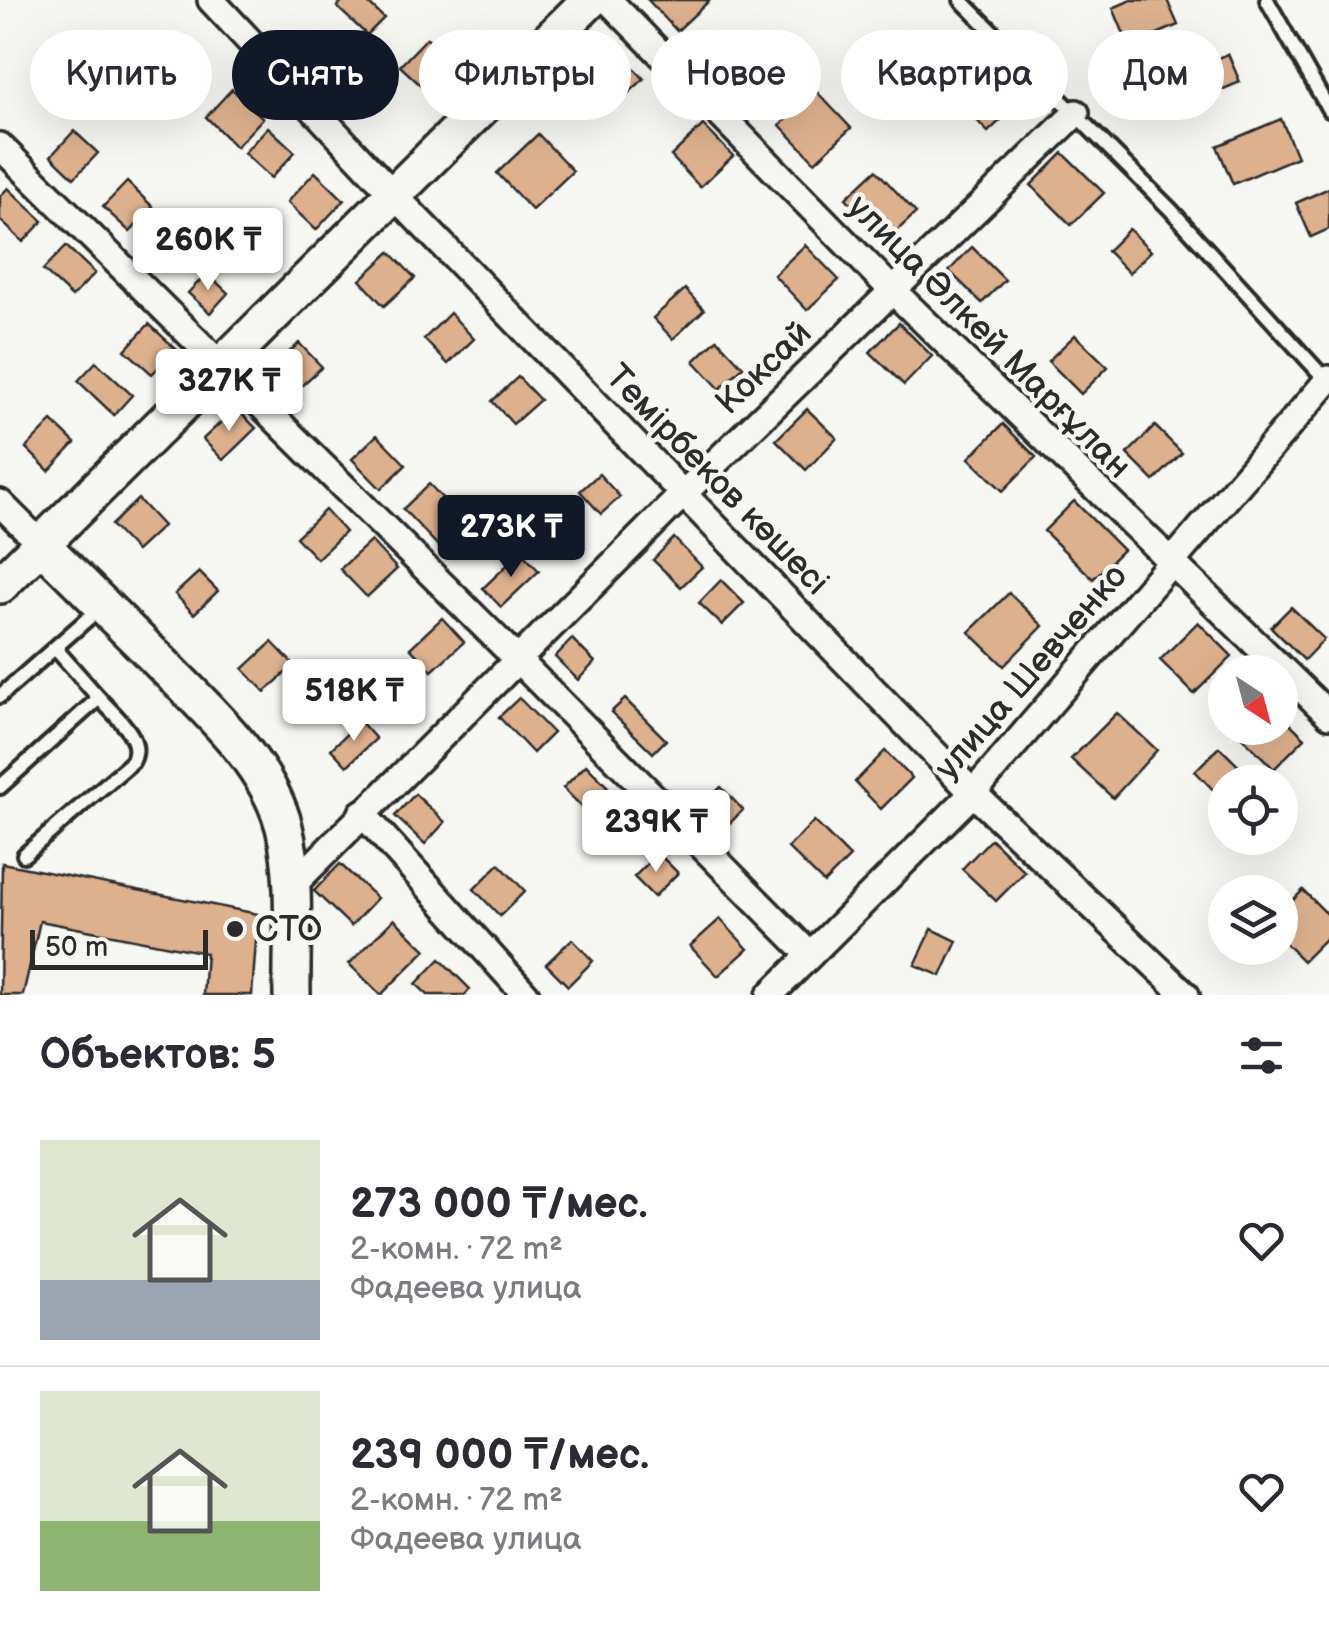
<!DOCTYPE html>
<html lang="ru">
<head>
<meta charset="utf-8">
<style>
  body { margin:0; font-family:"Balsamiq Sans",sans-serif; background:#f2f2f3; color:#2b2b33; height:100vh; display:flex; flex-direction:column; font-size:38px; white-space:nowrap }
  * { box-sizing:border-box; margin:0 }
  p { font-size:32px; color:#7c7c81 }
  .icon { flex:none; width:55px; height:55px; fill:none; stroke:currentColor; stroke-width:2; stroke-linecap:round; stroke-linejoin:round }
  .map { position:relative; height:995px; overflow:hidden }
  .panel { display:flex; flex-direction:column; background:#fff; flex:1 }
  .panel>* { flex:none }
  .guide { position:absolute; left:30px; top:30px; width:1270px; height:90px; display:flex; gap:20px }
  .needle { width:65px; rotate:144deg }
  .fabs { position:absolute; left:1208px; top:655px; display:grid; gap:20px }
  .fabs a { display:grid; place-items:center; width:90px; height:90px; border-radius:50%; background:#fff; box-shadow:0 10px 40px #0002; font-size:50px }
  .scale { position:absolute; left:30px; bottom:25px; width:178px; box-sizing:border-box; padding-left:10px; border:5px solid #2b2b2b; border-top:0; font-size:28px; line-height:35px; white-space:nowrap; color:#2b2b2b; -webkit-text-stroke:8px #f6f6f2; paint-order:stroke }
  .price { position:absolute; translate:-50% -85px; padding:0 22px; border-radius:10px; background:#fff; color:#222; font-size:32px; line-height:65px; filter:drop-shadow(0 2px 5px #0008) }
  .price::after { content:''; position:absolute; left:50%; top:60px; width:30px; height:22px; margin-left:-15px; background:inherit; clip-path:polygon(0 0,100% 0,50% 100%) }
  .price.active { background:#111827; color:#fff }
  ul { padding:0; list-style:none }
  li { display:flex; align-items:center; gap:30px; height:250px; padding:0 40px }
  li+li { border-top:2px solid #e1e1e2 }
  li span { display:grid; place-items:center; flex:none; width:280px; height:200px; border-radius:0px; color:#555 }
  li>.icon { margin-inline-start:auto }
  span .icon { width:120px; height:120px; fill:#fffc; stroke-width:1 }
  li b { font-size:42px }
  h2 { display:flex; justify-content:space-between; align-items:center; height:120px; padding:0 40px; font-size:42px }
  .tag { padding:0 35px; border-radius:45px; background:#fff; box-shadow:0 10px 40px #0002; font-size:35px; line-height:90px }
  .tag.active { background:#111827; color:#fff }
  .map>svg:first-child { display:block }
  .building { fill:#ddb18e; stroke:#2b2b2b; stroke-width:2.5 }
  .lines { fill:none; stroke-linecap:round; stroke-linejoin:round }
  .lane-casing { stroke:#2b2b2b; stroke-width:20 }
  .street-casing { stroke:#2b2b2b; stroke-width:32 }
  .secondary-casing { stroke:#2b2b2b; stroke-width:42 }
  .lane { stroke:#f6f6f2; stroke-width:12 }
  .street { stroke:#f6f6f2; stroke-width:25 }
  .secondary { stroke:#f6f6f2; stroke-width:35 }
  .poi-dot { fill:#2b2b2b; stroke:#f6f6f2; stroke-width:4 }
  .labels { text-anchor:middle; stroke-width:9; stroke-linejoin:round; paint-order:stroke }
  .street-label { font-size:35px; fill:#2b2b2b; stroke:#f6f6f2 }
  .poi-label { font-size:35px; fill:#2b2b2b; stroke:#f6f6f2; text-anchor:start }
</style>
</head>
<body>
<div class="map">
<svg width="1329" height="995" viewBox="0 0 1329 995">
  <rect width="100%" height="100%" fill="#f6f6f2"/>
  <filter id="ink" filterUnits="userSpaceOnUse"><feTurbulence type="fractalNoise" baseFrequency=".01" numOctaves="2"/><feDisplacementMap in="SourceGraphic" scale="20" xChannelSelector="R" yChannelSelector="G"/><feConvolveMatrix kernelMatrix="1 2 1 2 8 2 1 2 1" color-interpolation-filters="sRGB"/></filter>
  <g filter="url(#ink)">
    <!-- building -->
    <g class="building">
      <path d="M343 0H365L384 18 367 35 337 7Z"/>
      <path d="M648 0H710L677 31Z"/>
      <path d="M1131 0H1167L1178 25 1129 46 1113 8Z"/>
      <path d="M168 35 191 57 173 75 151 54Z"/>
      <path d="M427 38 455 64 428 92 400 66Z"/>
      <path d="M612 45 644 79 613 107 582 74Z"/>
      <path d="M1228 54 1240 82 1188 104 1177 76Z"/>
      <path d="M986 63 1021 101 988 132 953 95Z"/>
      <path d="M232 89 263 118 236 147 206 117Z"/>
      <path d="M816 91 851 128 815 162 780 125Z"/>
      <path d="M1281 119 1297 157 1233 184 1217 146Z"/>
      <path d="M703 125 733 156 700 187 671 156Z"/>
      <path d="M268 127 295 152 271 178 244 153Z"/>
      <path d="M74 131 98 153 74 178 51 156Z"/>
      <path d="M538 134 573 171 532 210 497 173Z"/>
      <path d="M1063 153 1104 193 1071 225 1031 185Z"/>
      <path d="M876 170 916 213 886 241 846 198Z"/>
      <path d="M315 172 344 200 316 230 287 202Z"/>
      <path d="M127 182 153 207 130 232 103 207Z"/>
      <path d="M8 188 43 221 23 242 0 220V196Z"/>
      <path d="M1329 188V229L1311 237 1296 203Z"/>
      <path d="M1129 229 1151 251 1129 273 1107 251Z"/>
      <path d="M805 245 839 280 807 310 774 275Z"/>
      <path d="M66 246 95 273 72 297 43 270Z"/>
      <path d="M972 247 1005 280 982 303 949 271Z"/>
      <path d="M390 252 415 278 384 306 360 280Z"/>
      <path d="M207 273 228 293 210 313 188 293Z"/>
      <path d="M685 289 704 310 673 339 653 318Z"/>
      <path d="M450 313 474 339 448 364 424 339Z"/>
      <path d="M899 323 932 356 904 385 870 352Z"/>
      <path d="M149 324 176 349 152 374 125 350Z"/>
      <path d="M1075 335 1108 367 1081 394 1048 361Z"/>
      <path d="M717 339 743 367 720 389 694 361Z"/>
      <path d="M299 343 322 367 287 399 265 375Z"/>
      <path d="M96 362 132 395 114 415 78 381Z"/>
      <path d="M518 377 540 400 513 424 492 401Z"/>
      <path d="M236 408 256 428 223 460 203 439Z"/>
      <path d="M807 409 837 438 806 470 776 440Z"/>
      <path d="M52 421 75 443 49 471 26 448Z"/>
      <path d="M1003 424 1036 457 1003 491 969 458Z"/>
      <path d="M1155 426 1182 453 1154 481 1127 454Z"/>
      <path d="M377 435 406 465 381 489 352 459Z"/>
      <path d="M599 474 620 497 601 514 580 491Z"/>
      <path d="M429 484 469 526 443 551 403 509Z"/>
      <path d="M138 499 163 526 136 551 111 525Z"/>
      <path d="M1074 501 1123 550 1093 579 1044 531Z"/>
      <path d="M325 510 345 532 317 559 296 537Z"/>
      <path d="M674 538 702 567 681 587 653 560Z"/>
      <path d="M371 541 397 569 367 597 340 569Z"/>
      <path d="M521 552 539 571 501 607 483 588Z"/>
      <path d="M199 572 218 591 194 614 175 594Z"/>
      <path d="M721 580 744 603 722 625 699 603Z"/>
      <path d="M1009 593 1043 626 1004 666 969 632Z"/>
      <path d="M1291 607 1324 639 1304 660 1271 627Z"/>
      <path d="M442 618 464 642 432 671 410 648Z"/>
      <path d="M1198 622 1232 656 1194 694 1160 660Z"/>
      <path d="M572 639 595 662 578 680 555 657Z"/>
      <path d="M272 642 294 665 265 692 243 669Z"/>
      <path d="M519 698 553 733 533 753 499 717Z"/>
      <path d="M625 699 666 740 653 753 611 712Z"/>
      <path d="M1117 713 1157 750 1113 798 1071 759Z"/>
      <path d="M1280 714 1305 738 1274 769 1241 736 1250 728H1280Z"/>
      <path d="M360 721 376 739 347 766 331 749Z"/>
      <path d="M1219 747 1255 782H1225V802L1195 771Z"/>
      <path d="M885 751 912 778 881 809 855 782Z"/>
      <path d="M586 765 608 787 585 810 563 788Z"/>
      <path d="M721 787 743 810 721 832 698 809Z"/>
      <path d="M415 794 445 822 425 844 395 816Z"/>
      <path d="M814 821 850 857 824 883 788 848Z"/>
      <path d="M991 839 1025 872 996 901 962 869Z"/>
      <path d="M658 853 678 873 654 897 634 877Z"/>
      <path d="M2 863 258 914 252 995H203L206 953 40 921 23 995H0Z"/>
      <path d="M340 864 377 898 351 926 314 891Z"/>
      <path d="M499 864 525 891 500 916 474 889Z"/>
      <path d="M1303 890 1329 916V935L1303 961 1280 938V913Z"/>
      <path d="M394 919 426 950 381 995 349 964Z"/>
      <path d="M720 919 748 949 718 976 690 946Z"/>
      <path d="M932 929 957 941 941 976 915 965Z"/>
      <path d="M572 939 593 961 568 986 546 964Z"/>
      <path d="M440 959 470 989 465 995H428L416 984Z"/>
    </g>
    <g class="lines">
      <!-- lane casing -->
      <g class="lane-casing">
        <g id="lane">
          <path d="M961 0 1171 210 1327 381"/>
          <path d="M1267 0 1329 110"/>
          <path d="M55 648 99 698"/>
          <path d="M0 696 101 607"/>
          <path d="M0 787 99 698C114 715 146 739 132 762L24 855"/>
        </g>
      </g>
      <!-- street casing -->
      <g class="street-casing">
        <g id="street">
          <path d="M211 0 393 194 973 793 1186 995"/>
          <path d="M608 0 893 291 1329 715"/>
          <path d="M0 146 517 659 810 955"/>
          <path d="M0 503 42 545"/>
          <path d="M362 813 526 995"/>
          <path d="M291 887 683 494 1076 113"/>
          <path d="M770 995 973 793 1329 379"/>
        </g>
      </g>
      <!-- secondary casing -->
      <g class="secondary-casing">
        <g id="secondary">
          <path d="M42 545C80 583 118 620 156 658 202 705 267 761 284 827 297 880 291 941 292 995"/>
          <path d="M0 585 590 0"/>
        </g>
      </g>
      <!-- lane -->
      <use href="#lane" class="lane"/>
      <!-- street -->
      <use href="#street" class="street"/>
      <!-- secondary -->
      <use href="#secondary" class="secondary"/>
    </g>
  </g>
  <!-- markers -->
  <circle class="poi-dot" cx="235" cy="929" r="10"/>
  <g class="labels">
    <!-- street labels -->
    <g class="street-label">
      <text transform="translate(990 336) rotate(45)" y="12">улица Әлкей Марғұлан</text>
      <text transform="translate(763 367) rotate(-44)" y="12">Коксай</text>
      <text transform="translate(718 479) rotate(46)" y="12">Темірбеков көшесі</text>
      <text transform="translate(1030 671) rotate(-49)" y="12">улица Шевченко</text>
    </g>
    <!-- poi labels -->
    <g class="poi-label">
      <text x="255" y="941">СТО</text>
    </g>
  </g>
</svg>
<div class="fabs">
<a><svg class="needle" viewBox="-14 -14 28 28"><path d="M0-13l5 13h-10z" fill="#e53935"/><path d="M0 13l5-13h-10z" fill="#7c7c81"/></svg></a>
<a><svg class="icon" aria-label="locate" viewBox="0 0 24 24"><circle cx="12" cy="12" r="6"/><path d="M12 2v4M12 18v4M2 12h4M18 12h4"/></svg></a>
<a><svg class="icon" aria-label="layers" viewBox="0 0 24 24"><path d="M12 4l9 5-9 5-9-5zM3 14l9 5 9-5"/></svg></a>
</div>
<div class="scale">50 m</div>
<b class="price" style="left:208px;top:293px">260K ₸</b>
<b class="price" style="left:229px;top:434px">327K ₸</b>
<b class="price active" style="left:511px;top:580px">273K ₸</b>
<b class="price" style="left:354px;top:744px">518K ₸</b>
<b class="price" style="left:656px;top:875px">239K ₸</b>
<div class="guide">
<a class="tag">Купить</a>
<a class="tag active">Снять</a>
<a class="tag">Фильтры</a>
<a class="tag">Новое</a>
<a class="tag">Квартира</a>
<a class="tag">Дом</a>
</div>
</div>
<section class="panel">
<h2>Объектов: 5<svg class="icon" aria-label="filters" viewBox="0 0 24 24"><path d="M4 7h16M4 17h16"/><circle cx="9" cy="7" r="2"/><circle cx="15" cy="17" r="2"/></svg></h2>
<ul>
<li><span style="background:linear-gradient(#dfe7d0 70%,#9aa5b1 0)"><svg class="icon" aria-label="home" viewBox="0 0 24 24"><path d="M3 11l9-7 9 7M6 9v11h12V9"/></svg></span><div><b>273 000 ₸/мес.</b><p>2-комн. · 72 m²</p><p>Фадеева улица</p></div><svg class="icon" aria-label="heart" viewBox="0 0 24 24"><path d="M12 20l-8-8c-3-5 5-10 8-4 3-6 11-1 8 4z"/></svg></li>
<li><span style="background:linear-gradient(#dfe7d0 65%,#8fb573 0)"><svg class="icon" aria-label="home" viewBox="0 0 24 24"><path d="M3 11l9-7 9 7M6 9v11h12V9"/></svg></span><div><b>239 000 ₸/мес.</b><p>2-комн. · 72 m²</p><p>Фадеева улица</p></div><svg class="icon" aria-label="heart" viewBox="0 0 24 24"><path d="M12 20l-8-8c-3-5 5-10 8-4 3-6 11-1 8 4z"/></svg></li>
</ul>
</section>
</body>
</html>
